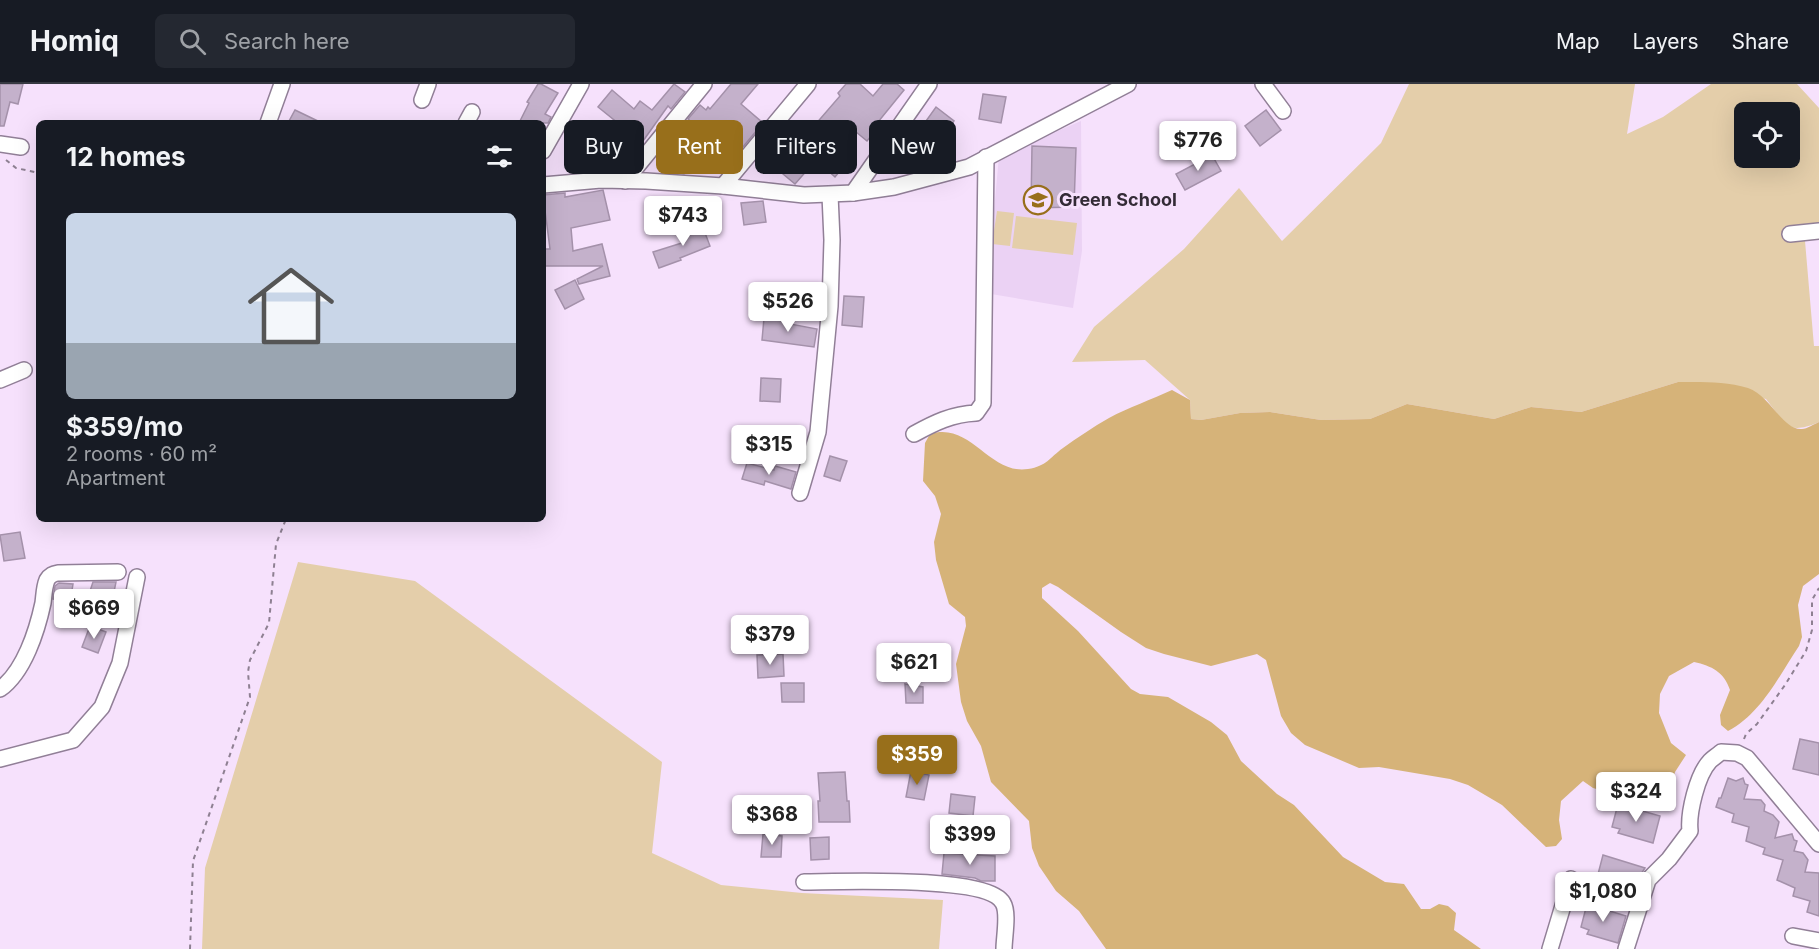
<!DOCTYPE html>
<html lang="en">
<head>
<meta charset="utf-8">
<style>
  body { margin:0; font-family:Inter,sans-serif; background:#242831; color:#f1f3f6; height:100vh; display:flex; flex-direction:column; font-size:22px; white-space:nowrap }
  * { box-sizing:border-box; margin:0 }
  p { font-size:20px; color:#9ea1a6 }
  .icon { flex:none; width:33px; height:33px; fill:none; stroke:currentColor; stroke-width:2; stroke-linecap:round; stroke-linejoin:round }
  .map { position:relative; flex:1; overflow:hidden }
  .drawer { position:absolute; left:36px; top:36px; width:510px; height:402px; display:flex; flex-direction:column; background:#171b24; border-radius:9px; box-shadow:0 6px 24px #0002 }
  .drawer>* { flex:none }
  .top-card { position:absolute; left:564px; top:36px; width:570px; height:54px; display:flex; gap:12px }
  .fabs { position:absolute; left:1734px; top:18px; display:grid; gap:12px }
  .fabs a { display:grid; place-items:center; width:66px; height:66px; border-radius:9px; background:#171b24; box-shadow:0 6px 24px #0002; font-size:30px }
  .price { position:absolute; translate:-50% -51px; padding:0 14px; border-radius:6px; background:#fff; color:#222; font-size:20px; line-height:39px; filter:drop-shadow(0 2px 3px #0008) }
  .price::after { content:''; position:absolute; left:50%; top:36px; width:18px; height:14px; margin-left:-9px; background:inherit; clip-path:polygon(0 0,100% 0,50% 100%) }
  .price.active { background:#986f1b; color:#fff }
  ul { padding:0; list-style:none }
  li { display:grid; align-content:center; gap:12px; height:318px; padding:0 30px }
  li span { display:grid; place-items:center; height:186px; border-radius:9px; color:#555 }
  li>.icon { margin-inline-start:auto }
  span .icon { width:108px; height:108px; fill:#fffc; stroke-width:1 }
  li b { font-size:26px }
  h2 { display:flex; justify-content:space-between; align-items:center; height:72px; padding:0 30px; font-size:26px }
  .pill { padding:0 21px; border-radius:9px; background:#171b24; box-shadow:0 6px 24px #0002; font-size:21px; line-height:54px }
  .pill.active { background:#986f1b; color:#fff }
  header { display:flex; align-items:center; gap:36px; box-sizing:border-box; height:84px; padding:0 30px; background:#171b24; border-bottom:2px solid #363941 }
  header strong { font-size:28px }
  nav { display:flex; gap:33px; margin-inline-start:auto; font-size:21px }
  .search { width:420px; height:54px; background:#242831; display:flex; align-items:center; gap:15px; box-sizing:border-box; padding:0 21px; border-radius:9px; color:#9ea1a6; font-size:22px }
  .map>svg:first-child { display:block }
  .built { fill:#ebd2f4 }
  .green { fill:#e4ceaa; fill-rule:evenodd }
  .forest { fill:#d6b379 }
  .building { fill:#c4b1cb; stroke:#a491aa; stroke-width:1.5 }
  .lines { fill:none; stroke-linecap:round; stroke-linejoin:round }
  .minor-casing { stroke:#917f97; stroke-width:18 }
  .path { stroke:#8e8092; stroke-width:2; stroke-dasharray:4.5 4.5; stroke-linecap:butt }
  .minor { stroke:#fff; stroke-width:15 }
  .labels { text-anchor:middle; stroke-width:6; stroke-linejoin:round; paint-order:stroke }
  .poi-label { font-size:18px; font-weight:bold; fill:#332b36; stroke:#f6e1fc; text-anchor:start }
</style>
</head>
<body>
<header>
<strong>Homiq</strong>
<div class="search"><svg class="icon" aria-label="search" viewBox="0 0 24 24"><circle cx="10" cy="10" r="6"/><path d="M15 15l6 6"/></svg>Search here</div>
<nav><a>Map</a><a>Layers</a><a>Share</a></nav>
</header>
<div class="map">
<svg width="1819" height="865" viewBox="0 0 1819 865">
  <rect width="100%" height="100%" fill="#f6e1fc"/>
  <!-- built -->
  <path class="built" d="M1081 37 1082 167 1073 224 991 210V160L999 72Z"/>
  <!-- green -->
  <g class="green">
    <path d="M1409 0H1635L1627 50 1663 33 1711 0H1797L1819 24V142L1805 157 1814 262H1819V338C1786 352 1786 340 1766 315L1678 298 1581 328 1531 323 1494 335 1407 320 1370 335 1321 336 1270 328 1240 329 1201 336 1191 335 1190 316 1145 276 1072 278 1094 243 1184 165 1239 104 1282 157 1381 59ZM1744 28H1790V74H1744Z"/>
    <path d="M997 127 1014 129 1010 162 992 160Z"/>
    <path d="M1016 132 1077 139 1073 171 1012 164Z"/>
    <path d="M298 478 415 497 662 678 652 769 721 801 802 809 943 816 939 865H202L205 784Z"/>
  </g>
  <!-- forest -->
  <path class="forest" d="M1678 298C1701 298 1725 297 1748 304 1770 311 1783 347 1802 345 1807 345 1814 340 1819 338V490L1803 502 1798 521 1802 553 1799 562C1779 592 1761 630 1728 647L1721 641 1720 631 1730 606C1724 588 1712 582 1694 578L1669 592 1660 610 1659 629 1671 659 1686 671 1675 688 1665 725 1593 704 1583 697 1561 717 1559 736 1562 755 1556 762 1546 763 1502 721 1468 701 1450 695 1379 683 1359 684 1305 661 1291 649 1281 632 1266 576 1257 570 1211 582 1164 570 1146 564 1121 548 1058 503 1050 499 1042 504V514L1078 547 1131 605 1140 610 1168 613 1211 638 1227 651 1241 677 1277 710 1294 721 1343 773 1385 798 1404 800 1421 825H1430L1439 820 1448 822 1456 829 1454 846 1481 865H1106L1079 827 1056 807 1039 782 1032 764 1029 737 991 698 981 662 967 637 961 618 956 580 966 542 965 533 949 520 936 476 934 458 941 430 935 412 923 397 925 359 930 350C971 337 989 391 1028 385 1047 382 1049 374 1063 364 1077 354 1093 343 1109 334 1129 323 1151 316 1172 306L1190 316 1191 335 1201 336 1240 329 1270 328 1321 336 1370 335 1407 320 1494 335 1531 323 1581 328Z"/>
  <!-- building -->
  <g class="building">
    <path d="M0 0H23L18 20 10 18 4 42H0Z"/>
    <path d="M538 0H541L558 9 545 30 551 33 548 39H519L529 19 527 18Z"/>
    <path d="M674 0 685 8 671 25 668 22 638 64 639 65 626 81 603 66 619 40 598 23 612 6 634 25 640 17 652 26Z"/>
    <path d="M731 0H758L741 20 763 39 721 89 705 76 718 60 688 35 700 21 706 26 708 23 710 25Z"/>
    <path d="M846 0H860L873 12 883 0H897L904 6 878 38 881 40 867 57 844 38 827 58 849 76 835 93 816 76 795 100 771 80 802 43 808 49 840 12 838 9Z"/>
    <path d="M983 10 1006 13 1001 39 979 35Z"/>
    <path d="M936 23 954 37 944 50 926 37Z"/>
    <path d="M295 26 322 39H288Z"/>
    <path d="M1266 26 1281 46 1260 62 1245 42Z"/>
    <path d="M678 61 696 75 684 90 680 89 665 77Z"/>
    <path d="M1032 62 1076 64 1074 123 1031 124Z"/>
    <path d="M1212 71 1221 87 1185 106 1176 90Z"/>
    <path d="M603 106 610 136 571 144 573 167 602 160 610 192 579 200 577 195 603 182H543V165H550L543 111 565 109V113Z"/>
    <path d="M763 117 766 138 744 141 741 119Z"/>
    <path d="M702 141 710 162 680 174 681 176 659 184 653 168 685 158 682 149Z"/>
    <path d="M575 196 584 215 565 225 555 206Z"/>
    <path d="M844 212 864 213 862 243 842 241Z"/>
    <path d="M764 234 790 237V240L817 245 814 263 762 256Z"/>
    <path d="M761 294 781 295 780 318 760 317Z"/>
    <path d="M830 372 847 377 840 397 824 392Z"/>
    <path d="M747 379 774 386 775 382 796 388 791 405 765 397 764 401 742 395Z"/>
    <path d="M20 448 25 474 4 477 0 451Z"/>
    <path d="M93 498H116L113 513 89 510Z"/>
    <path d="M59 499 73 500 70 519 53 515 55 502Z"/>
    <path d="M90 542 106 548 98 569 82 563Z"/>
    <path d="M783 570 784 592 758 594 757 571Z"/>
    <path d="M781 599H804V618H782Z"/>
    <path d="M905 600 923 603V619H906Z"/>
    <path d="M1800 655 1819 659V691L1793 685Z"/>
    <path d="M911 687 929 691 924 716 906 713Z"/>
    <path d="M845 688 847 717H849L850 738H819L818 717H820L818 689Z"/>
    <path d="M1728 694 1736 697 1743 694 1745 700 1748 701 1744 715 1761 716 1765 721 1764 727 1773 731 1779 738 1775 754 1792 750 1794 756 1797 757 1794 767 1803 769 1808 776 1805 788 1819 789V832L1807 828 1810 817 1793 812 1795 804 1777 796 1783 776 1763 770 1765 764 1746 757 1749 743 1732 738 1734 730 1716 723 1719 714H1721Z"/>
    <path d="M951 710 975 713 973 732 949 729Z"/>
    <path d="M1618 720 1660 732 1653 759 1618 749 1620 745 1612 743Z"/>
    <path d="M763 750 782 752 781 773H761Z"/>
    <path d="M829 753V775L811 776 810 754Z"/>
    <path d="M944 769 995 772V797H981L975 794 942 790Z"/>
    <path d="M1603 771 1645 784 1639 793 1633 810 1603 801 1605 797 1597 794Z"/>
    <path d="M1587 820 1626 832 1618 859 1587 850 1589 846 1581 843Z"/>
  </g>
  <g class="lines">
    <!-- minor casing -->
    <g class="minor-casing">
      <g id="minor">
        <path d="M1263 0 1283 27"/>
        <path d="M422 16 428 0"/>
        <path d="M268 39 282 0"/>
        <path d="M466 39 472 28"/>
        <path d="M0 60 21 63"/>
        <path d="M543 67 581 0"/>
        <path d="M625 97 704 0"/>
        <path d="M543 101 601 96 646 97 723 102 804 111 853 109 894 103 969 83 1128 0"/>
        <path d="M723 102 808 0"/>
        <path d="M853 109 929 0"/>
        <path d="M1790 150 1819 147"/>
        <path d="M0 296 24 286"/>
        <path d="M914 350C934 339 952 330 976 329L983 319 986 73"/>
        <path d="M800 409 818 348 830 222 832 156 830 111"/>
        <path d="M0 605C24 588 37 547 43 519 44 512 44 503 47 496 50 491 53 490 58 489L118 488"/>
        <path d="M0 675 73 656 102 623 120 579 137 493"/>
        <path d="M804 798C836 798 988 791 1003 819 1009 829 1004 853 1004 865"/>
        <path d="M1793 852 1819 857"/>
        <path d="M1550 865 1571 795"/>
        <path d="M1626 865 1648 796 1669 775 1690 747C1688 729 1697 691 1710 677 1713 674 1718 671 1721 668L1737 669 1747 674 1819 760"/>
      </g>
    </g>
    <!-- path -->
    <g class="path">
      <path d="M6 76 16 84 39 89"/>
      <path d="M1744 655 1746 650 1757 640 1785 601 1806 567 1812 546V516L1819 504"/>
      <path d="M190 865 193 777 250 613 248 588 250 576 269 539 276 460 286 435"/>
    </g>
    <!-- minor -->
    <use href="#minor" class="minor"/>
  </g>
  <!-- icons -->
  <defs>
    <g id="school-ring" transform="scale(1.5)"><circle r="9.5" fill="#f6e1fc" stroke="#986f1b" stroke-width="1.5"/><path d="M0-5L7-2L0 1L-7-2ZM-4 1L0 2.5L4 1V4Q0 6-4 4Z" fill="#986f1b"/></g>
  </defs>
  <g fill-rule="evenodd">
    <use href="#school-ring" x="1038" y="116"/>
  </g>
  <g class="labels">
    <!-- poi labels -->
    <g class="poi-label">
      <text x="1059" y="122">Green School</text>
    </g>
  </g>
</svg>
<div class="fabs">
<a><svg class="icon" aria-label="locate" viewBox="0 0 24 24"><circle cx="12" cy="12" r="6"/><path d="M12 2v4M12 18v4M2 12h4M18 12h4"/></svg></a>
</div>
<b class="price" style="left:1198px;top:88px">$776</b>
<b class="price" style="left:683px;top:163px">$743</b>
<b class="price" style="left:788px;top:249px">$526</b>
<b class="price" style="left:769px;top:392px">$315</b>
<b class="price" style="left:94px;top:556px">$669</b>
<b class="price" style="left:770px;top:582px">$379</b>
<b class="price" style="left:914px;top:610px">$621</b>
<b class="price active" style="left:917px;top:702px">$359</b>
<b class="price" style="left:1636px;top:739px">$324</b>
<b class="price" style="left:772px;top:762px">$368</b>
<b class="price" style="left:970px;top:782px">$399</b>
<b class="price" style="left:1603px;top:839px">$1,080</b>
<div class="top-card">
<a class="pill">Buy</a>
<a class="pill active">Rent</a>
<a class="pill">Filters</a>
<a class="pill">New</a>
</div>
<section class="drawer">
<h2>12 homes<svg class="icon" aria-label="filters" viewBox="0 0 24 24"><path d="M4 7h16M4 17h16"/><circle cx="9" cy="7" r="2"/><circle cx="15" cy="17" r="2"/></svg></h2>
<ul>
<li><span style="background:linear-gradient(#c9d6e8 70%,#9aa5b1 0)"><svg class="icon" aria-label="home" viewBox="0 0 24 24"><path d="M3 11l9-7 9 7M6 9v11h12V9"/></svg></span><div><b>$359/mo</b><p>2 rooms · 60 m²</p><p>Apartment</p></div></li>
</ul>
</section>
</div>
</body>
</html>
